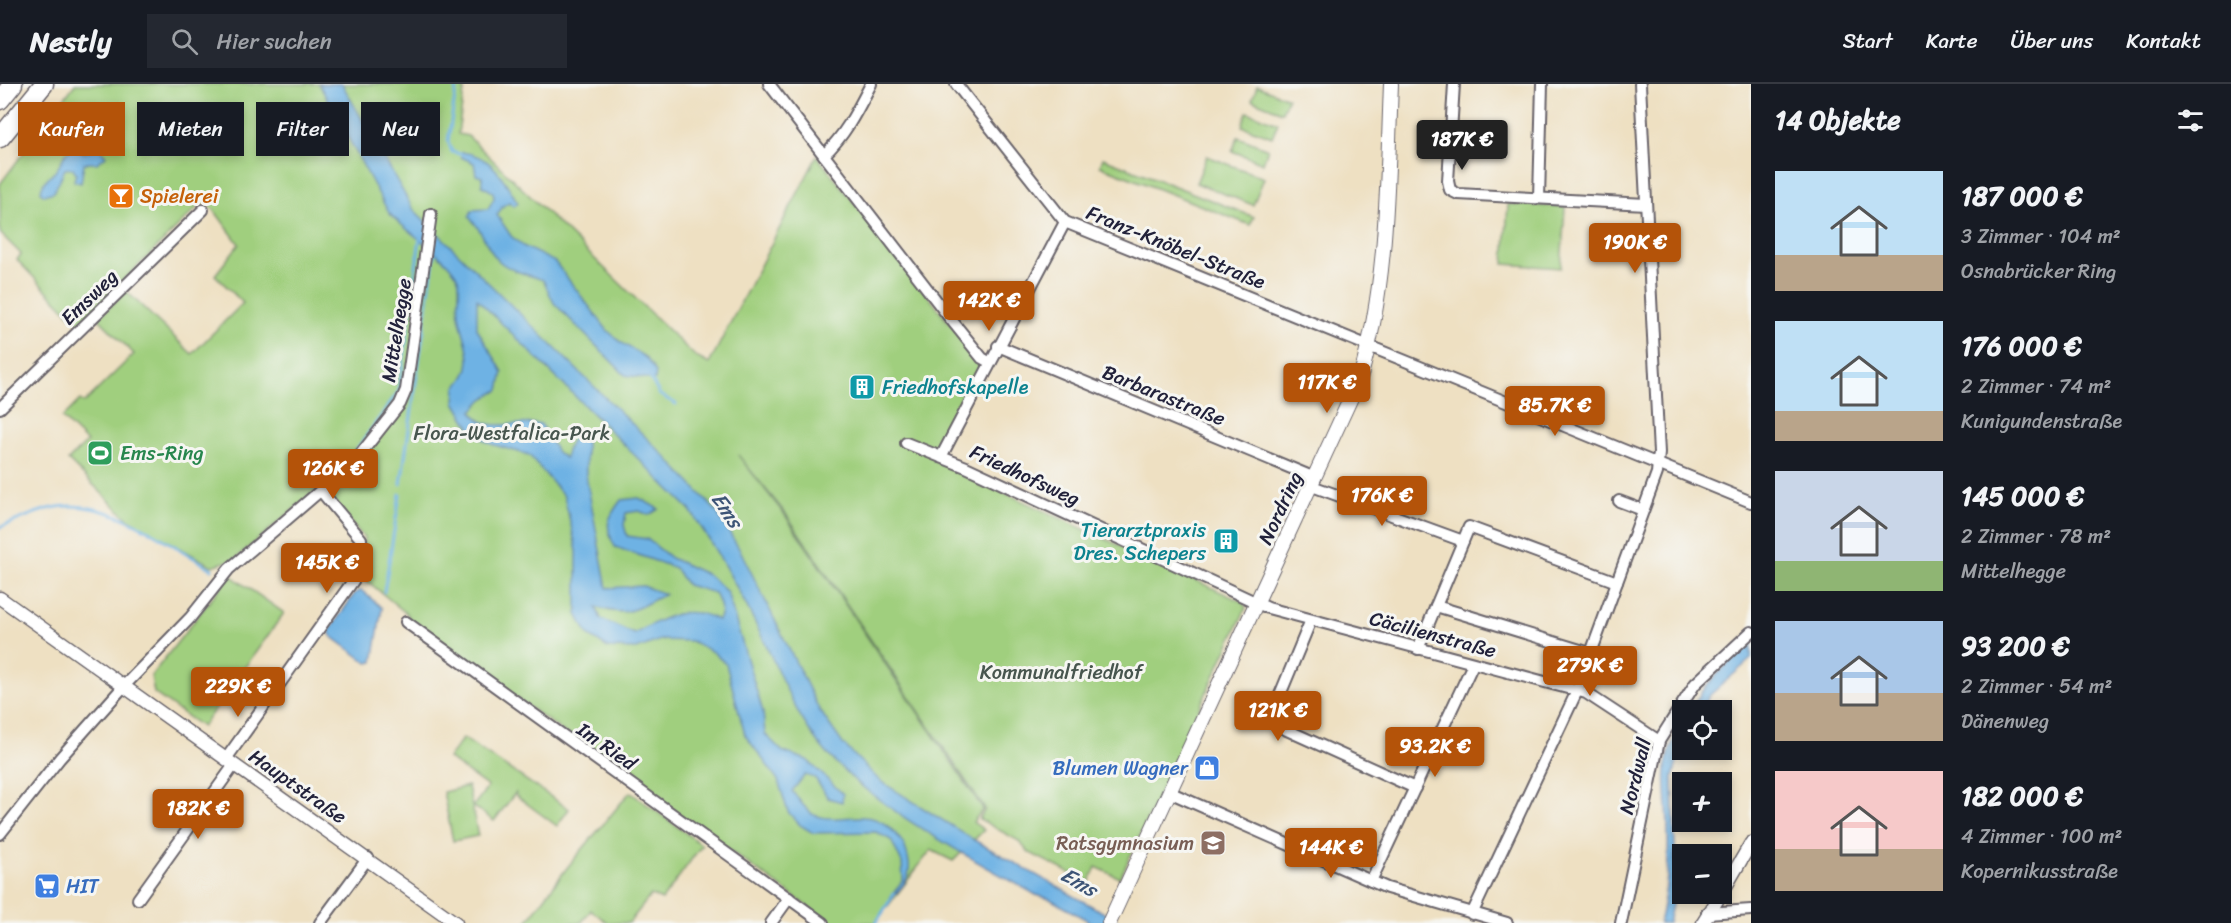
<!DOCTYPE html>
<html lang="de">
<head>
<meta charset="utf-8">
<style>
  body { margin:0; font-family:Sriracha,sans-serif; background:#242831; color:#f1f3f6; height:100vh; display:flex; flex-direction:column; font-size:22px; white-space:nowrap }
  * { box-sizing:border-box; margin:0 }
  p { font-size:20px; color:#9ea1a6 }
  .icon { flex:none; width:33px; height:33px; fill:none; stroke:currentColor; stroke-width:2; stroke-linecap:round; stroke-linejoin:round }
  .map { position:relative; flex:1; overflow:hidden }
  .sheet { display:flex; flex-direction:column; background:#171b24; width:480px }
  .sheet>* { flex:none }
  .top-card { position:absolute; left:18px; top:18px; width:570px; height:54px; display:flex; gap:12px }
  .tools { position:absolute; left:1672px; top:616px; display:grid; gap:12px }
  .tools a { display:grid; place-items:center; width:60px; height:60px; border-radius:0px; background:#171b24; box-shadow:0 3px 9px #0003; font-size:30px }
  .price { position:absolute; translate:-50% -51px; padding:0 14px; border-radius:6px; background:#b45309; color:#fff; font-size:20px; line-height:39px; filter:drop-shadow(0 2px 3px #0008) }
  .price::after { content:''; position:absolute; left:50%; top:36px; width:18px; height:14px; margin-left:-9px; background:inherit; clip-path:polygon(0 0,100% 0,50% 100%) }
  .price.current { background:#222; color:#fff }
  ul { padding:0; list-style:none }
  li { display:flex; align-items:center; gap:18px; height:150px; padding:0 24px }
  li span { display:grid; place-items:center; flex:none; width:168px; height:120px; border-radius:0px; color:#555 }
  li>.icon { margin-inline-start:auto }
  span .icon { width:72px; height:72px; fill:#fffc; stroke-width:1 }
  li b { font-size:26px }
  h2 { display:flex; justify-content:space-between; align-items:center; height:72px; padding:0 24px; font-size:26px }
  .chip { padding:0 21px; border-radius:0px; background:#171b24; box-shadow:0 3px 9px #0003; font-size:21px; line-height:54px }
  .chip.current { background:#b45309; color:#fff }
  header { display:flex; align-items:center; gap:36px; box-sizing:border-box; height:84px; padding:0 30px; background:#171b24; border-bottom:2px solid #363941 }
  header strong { font-size:28px }
  nav { display:flex; gap:33px; margin-inline-start:auto; font-size:21px }
  .search { width:420px; height:54px; background:#242831; display:flex; align-items:center; gap:15px; box-sizing:border-box; padding:0 21px; border-radius:0px; color:#9ea1a6; font-size:22px }
  main { display:flex; flex:1; min-height:0 }
  .map>svg:first-child { display:block }
  .green { fill:#a0cf7e; stroke:#61785c; stroke-width:1.5 }
  .water { fill:#6eb2e4; stroke:#486a90; stroke-width:1.5 }
  .lines { fill:none; stroke-linecap:round; stroke-linejoin:round }
  .stream { stroke:#6eb2e4; stroke-width:3 }
  .minor-casing { stroke:#69646a; stroke-width:14 }
  .tertiary-casing { stroke:#69646a; stroke-width:15 }
  .secondary-casing { stroke:#69646a; stroke-width:16 }
  .motorway-casing { stroke:#69646a; stroke-width:21 }
  .minor { stroke:#fff; stroke-width:10 }
  .tertiary { stroke:#fff; stroke-width:12 }
  .secondary { stroke:#fff; stroke-width:14 }
  .motorway { stroke:#fff; stroke-width:18 }
  .labels { text-anchor:middle; stroke-width:6; stroke-linejoin:round; paint-order:stroke }
  .food-label { font-size:20px; fill:#c56008; stroke:#f6f6f2; text-anchor:start }
  .street-label { font-size:20px; fill:#22223b; stroke:#f6f6f2 }
  .culture-label { font-size:20px; fill:#0d838f; stroke:#f6f6f2; text-anchor:start }
  .park-label { font-size:20px; fill:#48564f; stroke:#f6f6f2 }
  .leisure-label { font-size:20px; fill:#27864d; stroke:#f6f6f2; text-anchor:start }
  .shop-label { font-size:20px; fill:#366cbe; stroke:#f6f6f2; text-anchor:end }
  .education-label { font-size:20px; fill:#785e54; stroke:#f6f6f2; text-anchor:end }
  .water-label { font-size:21px; font-style:italic; fill:#3d5476; stroke:#f6f6f2 }
</style>
</head>
<body>
<header>
<strong>Nestly</strong>
<div class="search"><svg class="icon" aria-label="search" viewBox="0 0 24 24"><circle cx="10" cy="10" r="6"/><path d="M15 15l6 6"/></svg>Hier suchen</div>
<nav><a>Start</a><a>Karte</a><a>Über uns</a><a>Kontakt</a></nav>
</header>
<main>
<div class="map">
<svg width="1751" height="839" viewBox="0 0 1751 839">
  <rect width="100%" height="100%" fill="#f6f6f2"/>
  <filter id="ink" filterUnits="userSpaceOnUse"><feTurbulence type="fractalNoise" baseFrequency=".0167" numOctaves="2"/><feDisplacementMap in="SourceGraphic" scale="12" xChannelSelector="R" yChannelSelector="G"/><feConvolveMatrix kernelMatrix="1 2 1 2 8 2 1 2 1" color-interpolation-filters="sRGB"/></filter>
  <filter id="wash" filterUnits="userSpaceOnUse"><feTurbulence type="fractalNoise" baseFrequency=".008" numOctaves="4" result="noise"/><feDisplacementMap in="SourceGraphic" scale="24" xChannelSelector="R" yChannelSelector="G"/><feGaussianBlur stdDeviation="1.35" result="paint"/><feColorMatrix in="noise" values="0 0 0 0 0 0 0 0 0 0 0 0 0 0 0 0 0 1.4 0 .05"/><feComposite in="paint" operator="in"/></filter>
  <g filter="url(#wash)">
    <rect width="100%" height="100%" fill="#eee0c2"/>
    <!-- green -->
    <g class="green">
      <path d="M75 0H465L458 50 468 52 696 273 709 280 817 72 983 281 933 376 1243 518 1246 524 1120 794 1096 783 1089 799 1028 768 1019 757 979 735 985 725 786 430 738 371 785 431 983 725 973 738 984 746 953 777 931 766 875 839H831L414 541 407 530 361 492 364 454 321 402 235 475 212 482 127 434 68 376 87 358 62 334 80 316 84 319 134 270 98 234 126 207 192 270 243 219 215 191 239 160 214 126 203 118 79 240 17 176 21 170 0 149V100Z"/>
      <path d="M1257 2 1288 14 1282 28 1252 16Z"/>
      <path d="M1247 28 1278 39 1272 53 1242 42Z"/>
      <path d="M1238 53 1268 65 1263 79 1232 67Z"/>
      <path d="M1207 72 1264 94 1253 121 1196 99Z"/>
      <path d="M1103 74 1254 133 1250 141 1100 82Z"/>
      <path d="M1508 120 1565 123 1561 184 1504 180Z"/>
      <path d="M230 491 284 529 202 643 154 609 151 592Z"/>
      <path d="M463 654 569 725 557 742 515 711 516 708 494 737 473 722 488 703 448 674Z"/>
      <path d="M468 702 478 752 453 757 443 708Z"/>
      <path d="M630 708 702 761 662 816 651 811 629 839H608L591 826 581 839H526L566 785Z"/>
    </g>
    <!-- water -->
    <g class="water">
      <path d="M319 0H342L413 125 667 374 717 428 741 468 820 627 843 660 880 697 974 756 1122 839H1092L1050 815 1036 811C968 772 869 722 820 661 794 629 780 589 762 553 741 508 717 467 690 426L477 215V245L503 288 499 306 483 315 472 327C486 351 514 336 541 340L557 368 565 374C569 362 568 355 581 349L586 352V392L607 504 643 502 665 510C635 525 630 534 596 523L601 535 634 550C663 534 685 519 718 536 724 526 719 518 715 509L687 501 675 484 615 463C604 441 607 435 621 416L639 414 659 425 649 431 639 427 626 429 624 441 627 452 647 455 671 474 708 491 727 508 763 628 765 650 782 667 807 676 843 710 842 718 828 714 815 694 805 691 792 707C798 714 806 727 814 731 844 742 867 720 893 747 903 757 907 765 909 779 911 794 901 806 890 814L903 796 902 779 891 756 876 748 813 749 800 741 788 728 778 696 745 651 726 580 713 568 691 557 660 556 637 565 608 564 588 551 577 530V467L564 412 529 371 491 360 474 350 455 318 456 303C480 280 464 259 459 231 457 222 461 202 458 195 450 174 406 148 389 129Z"/>
      <path d="M75 64 84 69 99 64 106 72 97 79H84L81 99 74 97 76 89 73 84 65 85 54 108 44 111 41 108C42 95 50 95 57 85 63 77 63 67 75 64Z"/>
      <path d="M462 68C493 72 503 94 518 119L514 122 509 118 503 122 497 131 511 152 523 162 555 178 608 247 622 259 645 273 656 288 655 296 625 291 554 219 543 196C529 191 510 187 499 177 486 165 483 145 469 133L472 126 488 125 494 114 493 108 482 102V93L476 91 474 79 461 73Z"/>
      <path d="M361 506 382 524 373 578 368 579 331 552 329 547 355 509Z"/>
      <path d="M1751 559V575L1710 611 1701 627H1689C1706 599 1726 580 1751 559Z"/>
      <path d="M1683 637V659L1673 693 1676 804 1668 839H1659C1667 807 1669 781 1668 748 1668 699 1656 684 1683 637Z"/>
    </g>
    <g class="lines">
      <!-- stream -->
      <g class="stream">
        <path d="M457 0 448 57 452 68 464 71"/>
        <path d="M649 292 660 311 676 320"/>
        <path d="M357 365 399 307 420 154"/>
        <path d="M331 391 349 374"/>
        <path d="M401 400 435 167"/>
        <path d="M0 443C17 437 34 428 52 424 108 412 166 458 212 485"/>
        <path d="M384 508 400 410"/>
        <path d="M876 839 894 810"/>
      </g>
    </g>
  </g>
  <g filter="url(#ink)">
    <g class="lines">
      <!-- minor casing -->
      <g class="minor-casing">
        <g id="minor">
          <path d="M769 0 949 233 982 274 989 278"/>
          <path d="M956 0 1065 138 1751 418"/>
          <path d="M1454 0 1448 97 1450 106 1458 110 1646 120"/>
          <path d="M824 71C846 50 857 27 871 0"/>
          <path d="M1539 114 1542 0"/>
          <path d="M998 262 1315 394"/>
          <path d="M0 324 203 126"/>
          <path d="M906 359 966 383 1268 524 1586 609 1659 657"/>
          <path d="M941 373 1065 138"/>
          <path d="M1312 402 1463 457"/>
          <path d="M1619 417 1643 426"/>
          <path d="M1436 522 1590 569"/>
          <path d="M1311 536 1272 630 1278 642 1415 704"/>
          <path d="M406 538 823 839"/>
          <path d="M1418 565 1469 443 1617 498"/>
          <path d="M226 675 360 487 361 455 321 407"/>
          <path d="M1169 708 1387 804 1507 839"/>
          <path d="M0 750 60 674 123 603 190 534 229 485 355 377 400 320 406 306 431 130"/>
          <path d="M1371 797 1473 580"/>
          <path d="M138 815 234 681"/>
          <path d="M1707 829 1751 826"/>
          <path d="M1472 830 1577 607 1657 389 1659 369 1640 0"/>
          <path d="M320 839 368 774"/>
          <path d="M771 839 789 814"/>
          <path d="M1621 839 1659 657 1695 600 1751 548"/>
        </g>
      </g>
      <!-- tertiary casing -->
      <g class="tertiary-casing">
        <g id="tertiary">
          <path d="M0 514 456 839"/>
          <path d="M1722 809 1751 759"/>
          <path d="M1703 839 1721 810"/>
        </g>
      </g>
      <!-- secondary casing -->
      <g class="secondary-casing">
        <path id="secondary" d="M1109 839 1360 294C1388 199 1387 99 1391 0"/>
      </g>
      <!-- motorway casing -->
      <g class="motorway-casing">
        <g id="motorway">
          <path d="M0 16 13 0"/>
          <path d="M0 54 44 0"/>
        </g>
      </g>
      <!-- minor -->
      <use href="#minor" class="minor"/>
      <!-- tertiary -->
      <use href="#tertiary" class="tertiary"/>
      <!-- secondary -->
      <use href="#secondary" class="secondary"/>
      <!-- motorway -->
      <use href="#motorway" class="motorway"/>
    </g>
  </g>
  <!-- icons -->
  <defs>
    <g id="bar-square" transform="scale(1.35)"><rect x="-9" y="-9" width="18" height="18" rx="4" fill="#e8710a" stroke="#f6f6f2"/><path d="M-6-5H6L.8 .8V4.5H3.5V6h-7V4.5H-.8V.8Z" fill="#fff"/></g>
    <g id="building-square" transform="scale(1.35)"><rect x="-9" y="-9" width="18" height="18" rx="4" fill="#0f9aa8" stroke="#f6f6f2"/><path d="M-4-6H4V6H1V3H-1V6H-4ZM-2.5-4.3h1.7v1.8h-1.7ZM.8-4.3h1.7v1.8H.8ZM-2.5-1h1.7V.8h-1.7ZM.8-1h1.7V.8H.8Z" fill="#fff"/></g>
    <g id="stadium-square" transform="scale(1.35)"><rect x="-9" y="-9" width="18" height="18" rx="4" fill="#2e9e5b" stroke="#f6f6f2"/><path d="M0-5a6.5 5 0 1 0 0 10a6.5 5 0 1 0 0-10ZM-3.5-1.8h7v3.6h-7Z" fill="#fff"/></g>
    <g id="shop-square" transform="scale(1.35)"><rect x="-9" y="-9" width="18" height="18" rx="4" fill="#3f7fe0" stroke="#f6f6f2"/><path d="M-5-2.5h2.3a2.7 3.5 0 0 1 5.4 0H5L5.5 6h-11ZM-1.5-2.5h3a1.5 2.3 0 0 0-3 0Z" fill="#fff"/></g>
    <g id="school-square" transform="scale(1.35)"><rect x="-9" y="-9" width="18" height="18" rx="4" fill="#8d6e63" stroke="#f6f6f2"/><path d="M0-5L7-2L0 1L-7-2ZM-4 1L0 2.5L4 1V4Q0 6-4 4Z" fill="#fff"/></g>
    <g id="supermarket-square" transform="scale(1.35)"><rect x="-9" y="-9" width="18" height="18" rx="4" fill="#3f7fe0" stroke="#f6f6f2"/><path d="M-6-5.5h2.5l.6 2H6L4.5 2H-2.5L-4.4-4H-6ZM-1.5 3.2a1.3 1.3 0 1 0 .1 0ZM3 3.2a1.3 1.3 0 1 0 .1 0Z" fill="#fff"/></g>
  </defs>
  <g fill-rule="evenodd">
    <use href="#bar-square" x="121" y="112"/>
    <use href="#building-square" x="862" y="303"/>
    <use href="#stadium-square" x="100" y="369"/>
    <use href="#building-square" x="1226" y="457"/>
    <use href="#shop-square" x="1207" y="684"/>
    <use href="#school-square" x="1213" y="759"/>
    <use href="#supermarket-square" x="47" y="802"/>
  </g>
  <g class="labels">
    <!-- food labels -->
    <g class="food-label">
      <text x="140" y="119">Spielerei</text>
    </g>
    <!-- street labels -->
    <g class="street-label">
      <text transform="translate(1176 163) rotate(22)" y="7">Franz-Knöbel-Straße</text>
      <text transform="translate(89 213) rotate(-44)" y="7">Emsweg</text>
      <text transform="translate(396 246) rotate(-81)" y="7">Mittelhegge</text>
      <text transform="translate(1164 311) rotate(22)" y="7">Barbarastraße</text>
      <text transform="translate(1025 391) rotate(25)" y="7">Friedhofsweg</text>
      <text transform="translate(1280 424) rotate(-65)" y="7">Nordring</text>
      <text transform="translate(1433 550) rotate(15)" y="7">Cäcilienstraße</text>
      <text transform="translate(607 662) rotate(35)" y="7">Im Ried</text>
      <text transform="translate(1635 692) rotate(-76)" y="7">Nordwall</text>
      <text transform="translate(298 702) rotate(35)" y="7">Hauptstraße</text>
    </g>
    <!-- culture labels -->
    <g class="culture-label">
      <text x="882" y="310">Friedhofskapelle</text>
      <text x="1206" y="453" text-anchor="end">Tierarztpraxis<tspan x="1206" dy="23">Dres. Schepers</tspan></text>
    </g>
    <!-- park labels -->
    <g class="park-label">
      <text x="512" y="356">Flora-Westfalica-Park</text>
      <text x="1061" y="595">Kommunalfriedhof</text>
    </g>
    <!-- leisure labels -->
    <g class="leisure-label">
      <text x="120" y="376">Ems-Ring</text>
    </g>
    <!-- shop labels -->
    <g class="shop-label">
      <text x="1188" y="691">Blumen Wagner</text>
      <text x="66" y="809" text-anchor="start">HIT</text>
    </g>
    <!-- education labels -->
    <g class="education-label">
      <text x="1194" y="766">Ratsgymnasium</text>
    </g>
    <!-- water labels -->
    <g class="water-label">
      <text transform="translate(727 426) rotate(56)" y="7">Ems</text>
      <text transform="translate(1079 798) rotate(30)" y="7">Ems</text>
    </g>
  </g>
</svg>
<div class="tools">
<a><svg class="icon" aria-label="locate" viewBox="0 0 24 24"><circle cx="12" cy="12" r="6"/><path d="M12 2v4M12 18v4M2 12h4M18 12h4"/></svg></a>
<a>+</a>
<a>−</a>
</div>
<b class="price current" style="left:1462px;top:87px">187K €</b>
<b class="price" style="left:1635px;top:190px">190K €</b>
<b class="price" style="left:989px;top:248px">142K €</b>
<b class="price" style="left:1327px;top:330px">117K €</b>
<b class="price" style="left:1555px;top:353px">85.7K €</b>
<b class="price" style="left:333px;top:416px">126K €</b>
<b class="price" style="left:1382px;top:443px">176K €</b>
<b class="price" style="left:327px;top:510px">145K €</b>
<b class="price" style="left:1590px;top:613px">279K €</b>
<b class="price" style="left:238px;top:634px">229K €</b>
<b class="price" style="left:1278px;top:658px">121K €</b>
<b class="price" style="left:1435px;top:694px">93.2K €</b>
<b class="price" style="left:198px;top:756px">182K €</b>
<b class="price" style="left:1331px;top:795px">144K €</b>
<div class="top-card">
<a class="chip current">Kaufen</a>
<a class="chip">Mieten</a>
<a class="chip">Filter</a>
<a class="chip">Neu</a>
</div>
</div>
<section class="sheet">
<h2>14 Objekte<svg class="icon" aria-label="filters" viewBox="0 0 24 24"><path d="M4 7h16M4 17h16"/><circle cx="9" cy="7" r="2"/><circle cx="15" cy="17" r="2"/></svg></h2>
<ul>
<li><span style="background:linear-gradient(#bfe0f5 70%,#b9a48a 0)"><svg class="icon" aria-label="home" viewBox="0 0 24 24"><path d="M3 11l9-7 9 7M6 9v11h12V9"/></svg></span><div><b>187 000 €</b><p>3 Zimmer · 104 m²</p><p>Osnabrücker Ring</p></div></li>
<li><span style="background:linear-gradient(#bfe0f5 75%,#b9a48a 0)"><svg class="icon" aria-label="home" viewBox="0 0 24 24"><path d="M3 11l9-7 9 7M6 9v11h12V9"/></svg></span><div><b>176 000 €</b><p>2 Zimmer · 74 m²</p><p>Kunigundenstraße</p></div></li>
<li><span style="background:linear-gradient(#c9d6e8 75%,#8fb573 0)"><svg class="icon" aria-label="home" viewBox="0 0 24 24"><path d="M3 11l9-7 9 7M6 9v11h12V9"/></svg></span><div><b>145 000 €</b><p>2 Zimmer · 78 m²</p><p>Mittelhegge</p></div></li>
<li><span style="background:linear-gradient(#a9c7e8 60%,#b9a48a 0)"><svg class="icon" aria-label="home" viewBox="0 0 24 24"><path d="M3 11l9-7 9 7M6 9v11h12V9"/></svg></span><div><b>93 200 €</b><p>2 Zimmer · 54 m²</p><p>Dänenweg</p></div></li>
<li><span style="background:linear-gradient(#f6c9c9 65%,#b9a48a 0)"><svg class="icon" aria-label="home" viewBox="0 0 24 24"><path d="M3 11l9-7 9 7M6 9v11h12V9"/></svg></span><div><b>182 000 €</b><p>4 Zimmer · 100 m²</p><p>Kopernikusstraße</p></div></li>
</ul>
</section>
</main>
</body>
</html>
